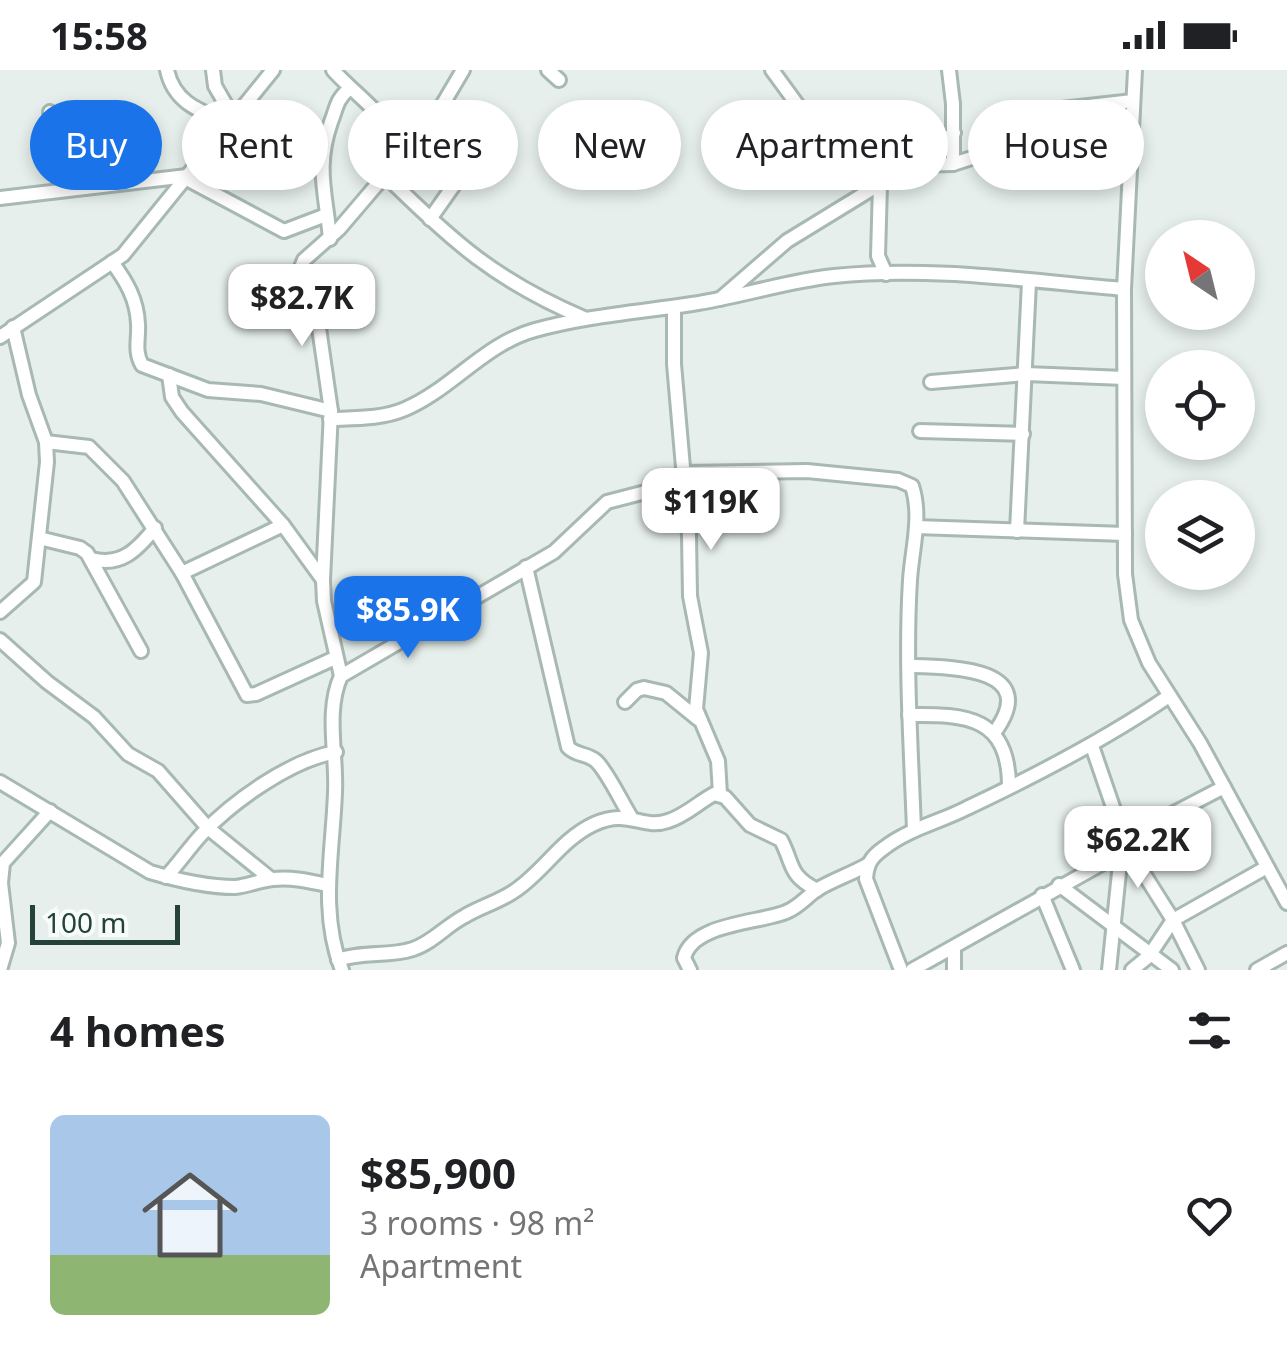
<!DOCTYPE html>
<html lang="en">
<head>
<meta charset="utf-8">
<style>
  body { margin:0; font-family:"Noto Sans",sans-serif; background:#f6f6f6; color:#202124; height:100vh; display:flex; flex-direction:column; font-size:38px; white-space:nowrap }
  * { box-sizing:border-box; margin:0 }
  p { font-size:32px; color:#757577 }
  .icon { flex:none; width:55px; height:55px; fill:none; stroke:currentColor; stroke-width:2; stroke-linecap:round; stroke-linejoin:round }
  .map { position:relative; height:900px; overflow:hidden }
  .details { display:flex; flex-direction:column; background:#fff; flex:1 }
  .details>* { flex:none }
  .hud { position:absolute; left:30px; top:30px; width:1228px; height:90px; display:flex; gap:20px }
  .needle { width:65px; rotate:325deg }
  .buttons { position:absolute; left:1145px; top:150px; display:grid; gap:20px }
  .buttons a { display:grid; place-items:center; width:110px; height:110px; border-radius:50%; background:#fff; box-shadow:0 5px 15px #0003; font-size:50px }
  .scale { position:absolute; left:30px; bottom:25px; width:150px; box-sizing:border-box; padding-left:10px; border:5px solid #24423a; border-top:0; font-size:28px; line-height:35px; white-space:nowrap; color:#24423a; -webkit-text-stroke:8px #f7fbf9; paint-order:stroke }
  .price { position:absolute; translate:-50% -85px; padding:0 22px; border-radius:20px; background:#fff; color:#222; font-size:32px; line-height:65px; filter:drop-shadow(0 2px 5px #0008) }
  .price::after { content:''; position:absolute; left:50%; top:60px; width:30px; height:22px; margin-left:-15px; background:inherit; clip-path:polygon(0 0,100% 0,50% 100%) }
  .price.on { background:#1a73e8; color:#fff }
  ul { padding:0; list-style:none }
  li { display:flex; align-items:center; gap:30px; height:250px; padding:0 50px }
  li+li { border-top:2px solid #e0e0e0 }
  li span { display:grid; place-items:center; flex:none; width:280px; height:200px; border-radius:15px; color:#555 }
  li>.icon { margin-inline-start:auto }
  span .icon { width:120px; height:120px; fill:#fffc; stroke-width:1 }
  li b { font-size:42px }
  h2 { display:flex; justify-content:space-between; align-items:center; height:120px; padding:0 50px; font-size:42px }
  .tag { padding:0 35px; border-radius:45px; background:#fff; box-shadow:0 5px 15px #0003; font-size:35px; line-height:90px }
  .tag.on { background:#1a73e8; color:#fff }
  .status { display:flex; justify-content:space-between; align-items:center; height:70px; padding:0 50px; background:#fff; direction:ltr }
  .status svg { height:28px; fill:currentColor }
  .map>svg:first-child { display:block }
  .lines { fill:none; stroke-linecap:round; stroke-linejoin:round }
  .street-casing { stroke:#a8b8b2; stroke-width:18 }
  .street { stroke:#fff; stroke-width:12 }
</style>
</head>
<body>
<div class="status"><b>15:58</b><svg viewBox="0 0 49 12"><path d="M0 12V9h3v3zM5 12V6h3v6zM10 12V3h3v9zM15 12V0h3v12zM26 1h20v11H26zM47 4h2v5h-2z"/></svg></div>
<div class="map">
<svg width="1287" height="900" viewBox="0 0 1287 900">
  <rect width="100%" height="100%" fill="#e6efeb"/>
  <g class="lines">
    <!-- street casing -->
    <g class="street-casing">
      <g id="street">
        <path d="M167 0C174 33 200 41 228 53"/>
        <path d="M213 0 215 16 233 47"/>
        <path d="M333 0C351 21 401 57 403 84L339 159 304 190 299 202 317 244 331 341 323 510 324 531 341 606"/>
        <path d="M548 0 559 10"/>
        <path d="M772 0 810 52 887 110"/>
        <path d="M949 0 953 34V94"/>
        <path d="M1135 0 1124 219 1125 504 1131 550 1149 593 1200 673 1287 833"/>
        <path d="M50 42 66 67 85 118"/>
        <path d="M1060 44 1130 69"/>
        <path d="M429 55 459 74 467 89 461 105 430 149"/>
        <path d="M402 75 434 49 463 0"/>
        <path d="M914 93 954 63"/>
        <path d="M386 106C452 171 496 211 584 248"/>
        <path d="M185 108 284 161 326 145"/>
        <path d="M880 115 878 186 886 204"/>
        <path d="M0 128 187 106"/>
        <path d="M330 169C326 123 315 98 331 52 337 37 336 30 349 19"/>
        <path d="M112 192C126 211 137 229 138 254 139 269 134 281 142 295L208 320 261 324 331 341"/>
        <path d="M720 229 787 171 911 95 953 94 981 85 1013 55 1035 42 1133 31"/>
        <path d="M674 237V294L689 466 690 526 701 583 696 639 718 691 720 724"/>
        <path d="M0 267 123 185 273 0"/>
        <path d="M169 305 172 327 182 342 283 455 323 510"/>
        <path d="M931 312 1026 304 1124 308"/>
        <path d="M330 349C355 348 382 349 405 339 452 319 484 274 535 260 586 246 639 242 692 234 740 227 786 211 834 206 931 196 1028 211 1124 219"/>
        <path d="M920 361 1023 364"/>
        <path d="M46 372 89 377 123 411 182 503 247 625 256 624 335 588"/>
        <path d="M684 403 807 401 898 410 912 416C922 446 912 479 910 510 905 593 911 677 914 760"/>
        <path d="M916 457 1125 464"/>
        <path d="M1017 461 1029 212"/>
        <path d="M39 468 80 478 87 483 141 581"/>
        <path d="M91 489C121 497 137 480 155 458"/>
        <path d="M526 497 568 677C576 686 587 683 596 691 607 701 622 733 631 747"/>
        <path d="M182 503 283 455"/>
        <path d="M0 542 34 512 47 392 46 372 29 325 13 257"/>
        <path d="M0 570 47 612 94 647 128 684 158 701 208 758 271 809"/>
        <path d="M909 596C951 597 1043 597 994 663"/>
        <path d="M625 632 637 620 644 618 666 623 698 649"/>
        <path d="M909 645C967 644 1009 647 1009 717"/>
        <path d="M0 712 150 802C177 810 206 817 235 817 248 816 260 810 273 809 291 807 309 811 327 815"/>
        <path d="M1124 769 1224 717"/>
        <path d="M1125 774 1173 850 1198 900"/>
        <path d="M166 807C179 793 189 778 202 764 233 731 291 690 336 682"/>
        <path d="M1059 815 1172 900"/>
        <path d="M1042 825 1073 900"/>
        <path d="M954 878V900"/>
        <path d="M338 890C363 881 389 887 413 879 432 873 447 855 465 846 480 837 498 832 513 822 543 803 560 770 594 754 629 738 642 760 668 751 685 746 699 732 714 724L725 727 750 755 781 770C794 795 788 805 817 820"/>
        <path d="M0 900 8 873 1 813 3 793 50 741"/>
        <path d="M342 900C319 842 333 782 335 722 337 685 325 641 341 606L554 482 607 432 684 412"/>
        <path d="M690 900 684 888C692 853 760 853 786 842 799 837 807 826 818 819 833 810 851 804 867 795"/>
        <path d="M901 900 866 809C867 794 871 787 884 778 908 759 940 752 967 738 1037 705 1105 670 1169 626"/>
        <path d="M912 900 1121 783 1124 769 1092 676"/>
        <path d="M1109 900 1121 783"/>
        <path d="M1132 900 1149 886 1173 850 1267 797"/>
        <path d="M1257 900 1287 883"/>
      </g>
    </g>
    <!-- street -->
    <use href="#street" class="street"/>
  </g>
</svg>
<div class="buttons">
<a><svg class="needle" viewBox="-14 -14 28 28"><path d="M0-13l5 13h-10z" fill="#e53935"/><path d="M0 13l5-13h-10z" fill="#757577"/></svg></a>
<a><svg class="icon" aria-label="locate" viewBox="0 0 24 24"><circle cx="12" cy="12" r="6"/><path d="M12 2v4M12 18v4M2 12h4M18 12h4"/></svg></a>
<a><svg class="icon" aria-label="layers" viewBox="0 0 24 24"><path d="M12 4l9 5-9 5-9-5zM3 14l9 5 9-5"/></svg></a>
</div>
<div class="scale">100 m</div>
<b class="price" style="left:302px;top:279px">$82.7K</b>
<b class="price" style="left:711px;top:483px">$119K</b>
<b class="price on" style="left:408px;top:591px">$85.9K</b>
<b class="price" style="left:1138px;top:821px">$62.2K</b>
<div class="hud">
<a class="tag on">Buy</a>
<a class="tag">Rent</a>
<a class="tag">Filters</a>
<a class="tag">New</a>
<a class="tag">Apartment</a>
<a class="tag">House</a>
</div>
</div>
<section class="details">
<h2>4 homes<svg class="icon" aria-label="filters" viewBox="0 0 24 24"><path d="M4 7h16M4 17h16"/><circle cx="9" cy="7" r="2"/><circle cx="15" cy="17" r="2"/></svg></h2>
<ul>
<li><span style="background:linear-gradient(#a9c7e8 70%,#8fb573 0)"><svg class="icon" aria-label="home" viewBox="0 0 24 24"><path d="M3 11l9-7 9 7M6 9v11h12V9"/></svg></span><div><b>$85,900</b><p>3 rooms · 98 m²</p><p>Apartment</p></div><svg class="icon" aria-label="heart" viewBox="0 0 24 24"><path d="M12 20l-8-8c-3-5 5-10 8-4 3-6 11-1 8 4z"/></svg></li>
</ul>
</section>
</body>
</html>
